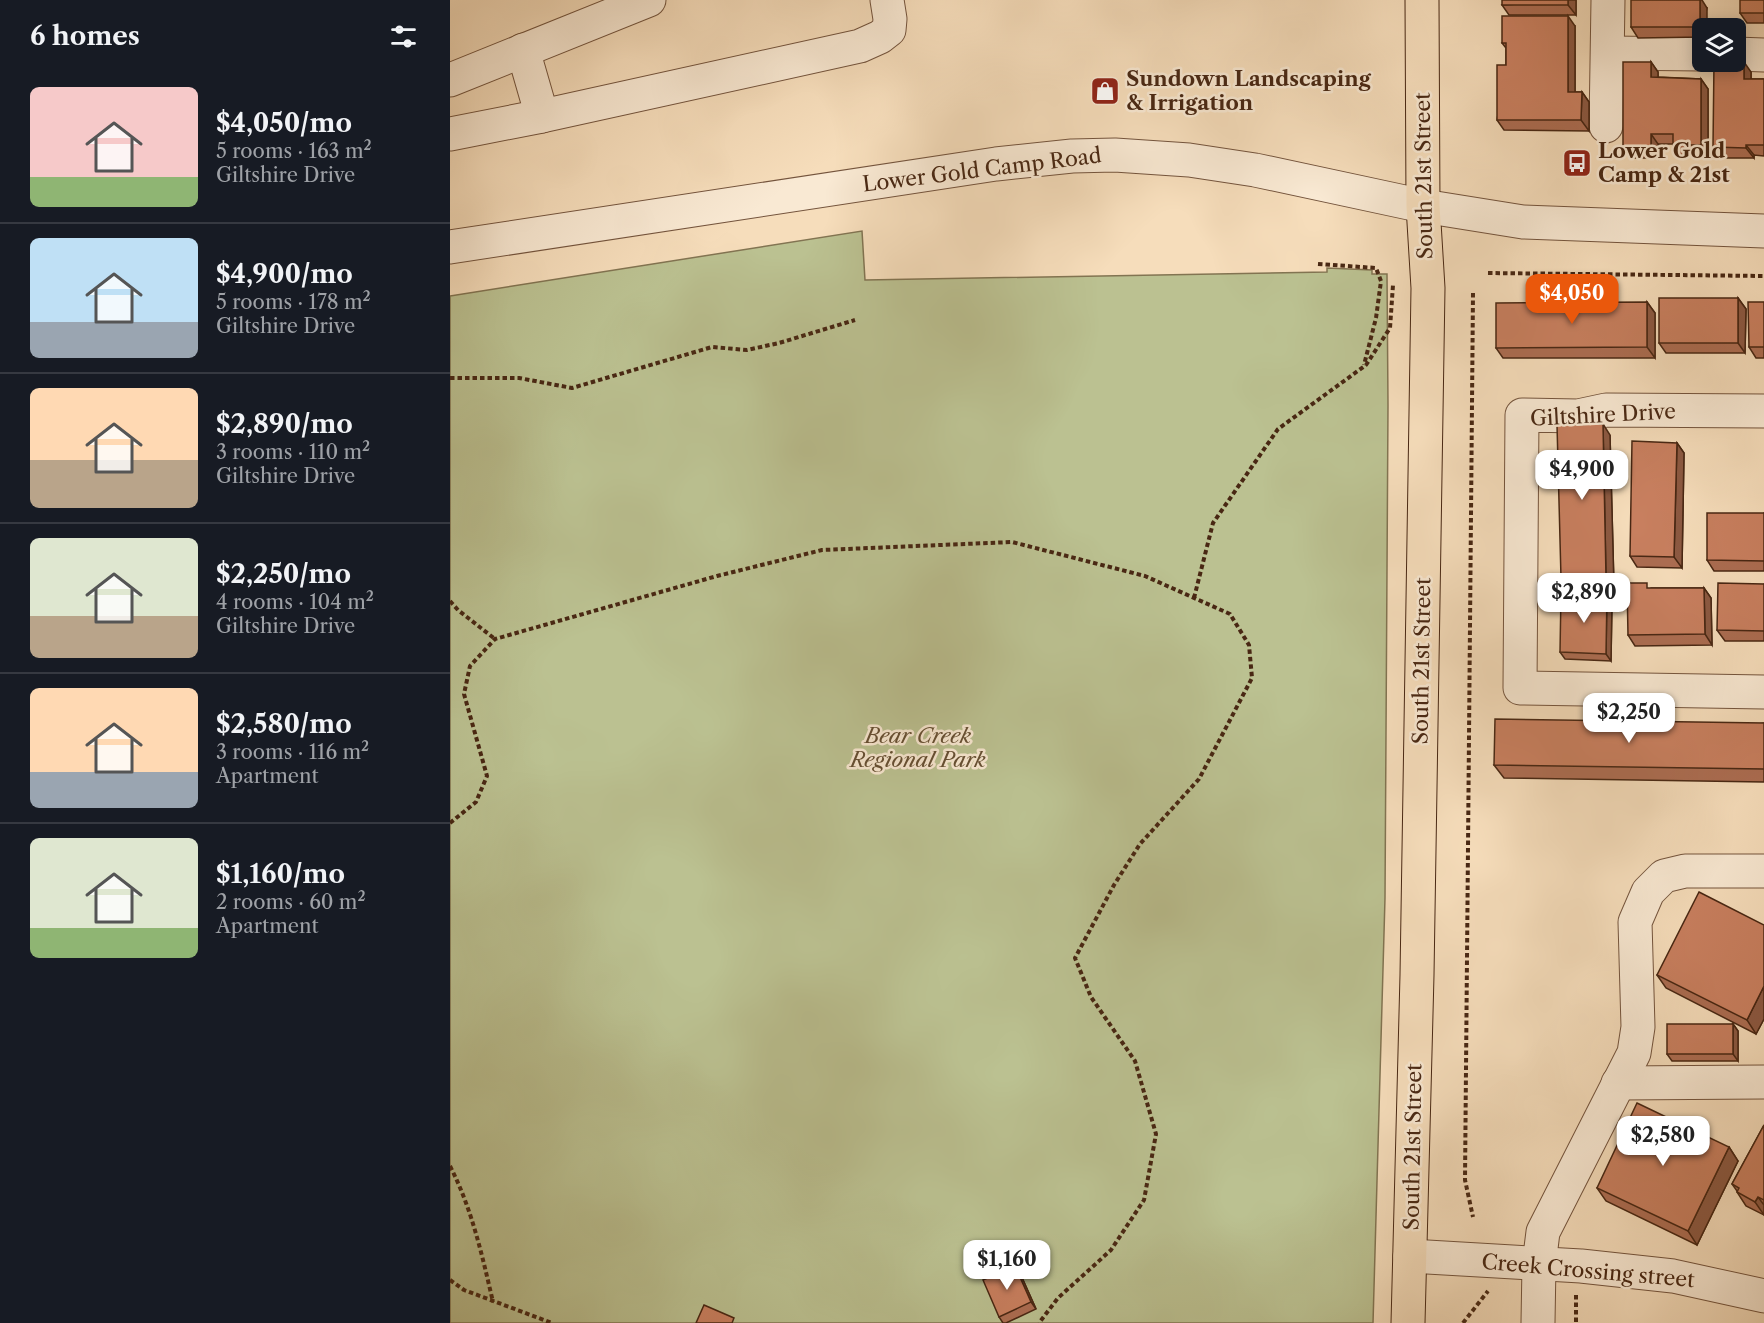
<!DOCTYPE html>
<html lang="en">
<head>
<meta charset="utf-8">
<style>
  body { margin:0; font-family:"Libre Caslon Text",serif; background:#20242c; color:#f1f3f6; height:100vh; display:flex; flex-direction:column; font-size:22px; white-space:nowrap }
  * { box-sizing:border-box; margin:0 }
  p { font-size:20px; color:#9ea1a6 }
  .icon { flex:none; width:33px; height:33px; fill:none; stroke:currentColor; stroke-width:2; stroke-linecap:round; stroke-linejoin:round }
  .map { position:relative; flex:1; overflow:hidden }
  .side { display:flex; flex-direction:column; background:#171b24; width:450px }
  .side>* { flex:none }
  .controls { position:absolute; left:1242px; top:18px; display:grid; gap:12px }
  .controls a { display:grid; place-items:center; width:54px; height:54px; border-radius:9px; background:#171b24; box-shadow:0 3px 15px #0003; font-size:30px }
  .price { position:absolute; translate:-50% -51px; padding:0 14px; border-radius:12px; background:#fff; color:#222; font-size:20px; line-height:39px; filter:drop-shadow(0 2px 3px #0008) }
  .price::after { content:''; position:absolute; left:50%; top:36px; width:18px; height:14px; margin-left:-9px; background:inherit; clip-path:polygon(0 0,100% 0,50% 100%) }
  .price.selected { background:#ea580c; color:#fff }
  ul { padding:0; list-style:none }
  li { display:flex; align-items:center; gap:18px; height:150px; padding:0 30px }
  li+li { border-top:2px solid #363941 }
  li span { display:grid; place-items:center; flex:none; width:168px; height:120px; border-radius:9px; color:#555 }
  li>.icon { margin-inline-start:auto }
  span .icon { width:72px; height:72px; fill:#fffc; stroke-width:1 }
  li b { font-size:26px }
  h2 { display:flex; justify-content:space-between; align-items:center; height:72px; padding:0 30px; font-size:26px }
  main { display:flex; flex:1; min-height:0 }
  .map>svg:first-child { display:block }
  .green { fill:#bbc191; stroke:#827452; stroke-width:1.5 }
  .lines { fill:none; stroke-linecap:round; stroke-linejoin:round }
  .minor-casing { stroke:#74543d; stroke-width:35 }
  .major-casing { stroke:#482713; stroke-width:35 }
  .path { stroke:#482713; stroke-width:4; stroke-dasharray:4.5 3; stroke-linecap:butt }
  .minor { stroke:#f9e9d3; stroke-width:33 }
  .major { stroke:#f6ddbb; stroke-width:33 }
  .wall { fill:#ac6d52; stroke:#482713; stroke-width:1.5 }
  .shaded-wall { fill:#8c5942; stroke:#482713; stroke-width:1.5 }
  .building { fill:#c87f5f; stroke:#482713; stroke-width:1.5 }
  .labels { text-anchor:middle; stroke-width:5; stroke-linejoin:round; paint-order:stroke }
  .poi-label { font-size:21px; font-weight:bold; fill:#482713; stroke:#f9e9d3; text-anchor:start }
  .street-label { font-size:21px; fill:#482713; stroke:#f9e9d3 }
  .park-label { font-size:21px; font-style:italic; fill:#654e32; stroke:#f9e9d3 }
</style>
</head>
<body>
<main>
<section class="side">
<h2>6 homes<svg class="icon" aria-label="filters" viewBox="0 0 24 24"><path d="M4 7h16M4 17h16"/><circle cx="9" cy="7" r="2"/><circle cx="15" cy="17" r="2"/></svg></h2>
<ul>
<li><span style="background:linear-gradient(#f6c9c9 75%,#8fb573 0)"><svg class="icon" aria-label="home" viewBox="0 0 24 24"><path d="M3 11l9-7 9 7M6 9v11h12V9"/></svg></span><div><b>$4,050/mo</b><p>5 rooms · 163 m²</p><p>Giltshire Drive</p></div></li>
<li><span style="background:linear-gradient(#bfe0f5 70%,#9aa5b1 0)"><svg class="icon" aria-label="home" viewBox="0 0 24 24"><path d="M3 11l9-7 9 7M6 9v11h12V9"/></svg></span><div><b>$4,900/mo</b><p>5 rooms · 178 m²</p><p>Giltshire Drive</p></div></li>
<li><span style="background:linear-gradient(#ffd9b3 60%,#b9a48a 0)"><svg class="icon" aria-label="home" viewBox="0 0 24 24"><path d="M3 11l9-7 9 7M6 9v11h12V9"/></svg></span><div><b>$2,890/mo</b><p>3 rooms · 110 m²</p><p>Giltshire Drive</p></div></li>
<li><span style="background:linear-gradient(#dfe7d0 65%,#b9a48a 0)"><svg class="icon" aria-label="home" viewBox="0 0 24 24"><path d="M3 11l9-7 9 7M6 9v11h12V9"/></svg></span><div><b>$2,250/mo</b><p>4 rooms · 104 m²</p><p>Giltshire Drive</p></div></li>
<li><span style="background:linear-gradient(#ffd9b3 70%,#9aa5b1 0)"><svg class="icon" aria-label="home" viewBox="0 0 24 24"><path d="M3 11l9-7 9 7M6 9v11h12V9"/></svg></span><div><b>$2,580/mo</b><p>3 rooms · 116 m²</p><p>Apartment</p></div></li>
<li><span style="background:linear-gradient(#dfe7d0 75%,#8fb573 0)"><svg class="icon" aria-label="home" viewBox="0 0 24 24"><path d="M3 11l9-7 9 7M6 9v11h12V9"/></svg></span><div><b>$1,160/mo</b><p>2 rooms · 60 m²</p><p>Apartment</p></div></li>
</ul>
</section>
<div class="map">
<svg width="1314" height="1323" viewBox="0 0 1314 1323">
  <rect width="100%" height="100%" fill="#f6ddbb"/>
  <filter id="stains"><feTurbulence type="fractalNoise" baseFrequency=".00333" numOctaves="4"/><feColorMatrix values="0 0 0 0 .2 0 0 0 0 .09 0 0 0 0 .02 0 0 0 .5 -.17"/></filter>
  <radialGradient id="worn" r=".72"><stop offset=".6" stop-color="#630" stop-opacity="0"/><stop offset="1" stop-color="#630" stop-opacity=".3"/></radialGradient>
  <!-- green -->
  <path class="green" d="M412 231 415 280 877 272V268L922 270V274H937L938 405 935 898 923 1323H0V296Z"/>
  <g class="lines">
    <!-- minor casing -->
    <g class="minor-casing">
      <g id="minor">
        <path d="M73 50 92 116"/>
        <path d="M1158 53 1252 54"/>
        <path d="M1286 54 1314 55"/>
        <path d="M0 80 199 0"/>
        <path d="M1156 126 1158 0"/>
        <path d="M0 134 92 116 410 46 430 37 439 30 440 19 437 0"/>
        <path d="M0 247 546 164 622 156 665 155 739 160 805 170 973 206 1073 222 1314 231"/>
        <path d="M1314 411 1156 410 1128 416 1072 415 1070 688 1314 692"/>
        <path d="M1168 1083 1314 1082"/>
        <path d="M960 1256 1131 1266 1223 1276 1314 1296"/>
        <path d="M1088 1323 1089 1264 1093 1232 1184 1053 1188 1027 1185 922 1198 892 1214 876 1235 871H1314"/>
      </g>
    </g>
    <!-- major casing -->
    <g class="major-casing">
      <path id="major" d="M958 1323 967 975 978 288 973 206 972 0"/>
    </g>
    <!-- path -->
    <g class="path">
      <path d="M868 264 926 268 931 281 926 318 914 365"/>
      <path d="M1038 273 1314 276"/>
      <path d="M1023 293 1015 1180 1023 1217"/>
      <path d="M0 378H69L122 388 262 347 297 350 329 343 405 320"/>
      <path d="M744 598 763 523 828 429 916 365 940 328 943 285"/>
      <path d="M0 601 8 610 45 639"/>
      <path d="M0 823 26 802 37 776 14 694 20 666 45 639 267 576 372 550 562 542 695 576 780 614 799 645 802 678 749 779 690 844 664 885 625 958 641 997 685 1061 706 1134 694 1200 661 1250 608 1298 589 1323"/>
      <path d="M0 1166C22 1209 32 1255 43 1302"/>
      <path d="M0 1280 14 1290 102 1323"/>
      <path d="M1126 1295V1323"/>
      <path d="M1013 1323 1038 1291"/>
    </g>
    <!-- minor -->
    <use href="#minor" class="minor"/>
    <!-- major -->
    <use href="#major" class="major"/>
  </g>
  <!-- wall -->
  <g class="wall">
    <path d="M1126 0V15H1059L1052 5Z"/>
    <path d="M1314 0V23H1297L1290 13Z"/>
    <path d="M1257 8 1252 28V37L1188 38 1181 27Z"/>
    <path d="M1125 26V92H1132L1139 102V131L1054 130 1047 120 1056 65V48L1052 43Z"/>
    <path d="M1201 62 1208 72V77L1251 79 1258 89V155H1230L1223 144H1208V158H1180L1173 147Z"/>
    <path d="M1301 72V79H1314V156L1304 155V158H1270L1263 147Z"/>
    <path d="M1288 298 1296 309 1295 353H1216L1209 343Z"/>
    <path d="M1197 302 1205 313V358H1053L1046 348Z"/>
    <path d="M1314 302V358H1306L1299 347Z"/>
    <path d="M1160 435 1164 587 1118 589 1111 578Z"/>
    <path d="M1227 443 1234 453 1232 568 1187 567 1180 556Z"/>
    <path d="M1314 513V571H1264L1257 560Z"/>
    <path d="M1314 584V641H1275L1267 630Z"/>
    <path d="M1201 588H1254L1261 598 1262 645 1185 646 1178 635Z"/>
    <path d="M1157 595 1162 602 1161 661 1115 659 1110 652Z"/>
    <path d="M1314 723V782L1054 778 1044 765Z"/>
    <path d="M1314 925V1019L1306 1034 1216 988 1207 975Z"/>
    <path d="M1283 1024 1288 1031V1061H1222L1217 1054Z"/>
    <path d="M1314 1125V1215L1296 1206 1287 1192V1191L1282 1184Z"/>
    <path d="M1279 1147 1288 1161 1247 1245 1156 1201 1147 1188Z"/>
    <path d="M565 1266 570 1273 586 1309 556 1323H553L549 1317Z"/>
  </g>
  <!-- shaded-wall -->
  <g class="shaded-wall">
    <path d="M1118 0H1126V15L1118 5Z"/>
    <path d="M1250 0H1252L1257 8V28H1252V30L1250 27Z"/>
    <path d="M1118 16 1125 26V102L1118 92Z"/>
    <path d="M1201 62 1208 72V88L1201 77Z"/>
    <path d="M1294 62 1301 72V89L1294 79Z"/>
    <path d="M1251 79 1258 89V155L1251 145Z"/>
    <path d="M1132 92 1139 102V131L1131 120Z"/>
    <path d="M1201 134 1208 144V158L1201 147Z"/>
    <path d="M1296 145 1304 155V158L1296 148Z"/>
    <path d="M1288 298 1296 309 1295 353 1288 343Z"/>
    <path d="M1197 302 1205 313V358L1197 347Z"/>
    <path d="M1153 424 1160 435 1164 587 1156 577Z"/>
    <path d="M1227 443 1234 453 1232 568 1224 557Z"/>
    <path d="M1254 588 1261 598 1262 645 1255 634Z"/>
    <path d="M1157 595 1162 602 1161 661 1156 654Z"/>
    <path d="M1314 986V1019L1306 1034 1297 1020Z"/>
    <path d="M1283 1024 1288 1031V1061L1283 1054Z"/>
    <path d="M1279 1147 1288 1161 1247 1245 1238 1231Z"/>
    <path d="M1308 1197 1314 1205V1215L1305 1202Z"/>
    <path d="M565 1266 570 1273 586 1309 581 1302Z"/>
  </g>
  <!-- building -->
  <g class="building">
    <rect x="1052" y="0" width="66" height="5"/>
    <rect x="1181" y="0" width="69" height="27"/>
    <rect x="1290" y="0" width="24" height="13"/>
    <path d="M1052 16H1118V92H1132L1131 120H1047V65H1056V43H1052Z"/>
    <path d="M1173 62H1201V77L1251 79V145H1223V134H1201V147H1173Z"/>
    <path d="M1264 62H1294V79H1314V145H1296V148L1263 147Z"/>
    <rect x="1209" y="298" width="79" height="45"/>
    <path d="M1197 302V347L1046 348V303Z"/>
    <path d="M1298 302H1314V347H1299Z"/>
    <path d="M1153 424 1156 577 1111 578 1107 425Z"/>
    <path d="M1182 441 1227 443 1224 557 1180 556Z"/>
    <path d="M1257 513H1314V561L1257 560Z"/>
    <path d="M1177 583H1197V588H1254L1255 634 1178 635Z"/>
    <path d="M1268 583 1314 584V631L1267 630Z"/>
    <path d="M1111 594 1157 595 1156 654 1110 652Z"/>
    <path d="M1045 719 1314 723V769L1044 765Z"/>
    <path d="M1249 892 1314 925V986L1297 1020 1207 975Z"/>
    <rect x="1217" y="1024" width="66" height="30"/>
    <path d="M1187 1103 1279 1147 1238 1231 1147 1188Z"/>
    <path d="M1314 1125V1200L1308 1197 1305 1202 1287 1192 1289 1188 1282 1184Z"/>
    <path d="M565 1266 581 1302 549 1317 533 1280Z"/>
    <path d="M254 1305 284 1318 282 1323H246Z"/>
  </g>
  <!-- icons -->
  <defs>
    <g id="shop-square" transform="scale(1.5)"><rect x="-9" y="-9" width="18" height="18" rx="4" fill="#8f2418" stroke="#f9e9d3"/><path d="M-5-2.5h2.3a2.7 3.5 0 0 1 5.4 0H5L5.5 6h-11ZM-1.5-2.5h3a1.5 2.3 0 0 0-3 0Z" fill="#fff"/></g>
    <g id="bus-square" transform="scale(1.5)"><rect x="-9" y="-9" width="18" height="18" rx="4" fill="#8f2418" stroke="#f9e9d3"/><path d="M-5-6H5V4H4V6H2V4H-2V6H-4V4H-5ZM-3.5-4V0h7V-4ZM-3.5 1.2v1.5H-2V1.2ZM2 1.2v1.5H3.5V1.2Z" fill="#fff"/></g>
  </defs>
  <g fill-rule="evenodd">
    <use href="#shop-square" x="655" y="91"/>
    <use href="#bus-square" x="1127" y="163"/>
  </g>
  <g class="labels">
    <!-- poi labels -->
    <g class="poi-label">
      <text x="676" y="86">Sundown Landscaping<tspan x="676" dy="24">&amp; Irrigation</tspan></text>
      <text x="1148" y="158">Lower Gold<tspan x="1148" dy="24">Camp &amp; 21st</tspan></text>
    </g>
    <!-- street labels -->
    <g class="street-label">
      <text transform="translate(532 170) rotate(-7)" y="7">Lower Gold Camp Road</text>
      <text transform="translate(974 176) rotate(-91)" y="7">South 21st Street</text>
      <text transform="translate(1153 415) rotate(-3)" y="7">Giltshire Drive</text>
      <text transform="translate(972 661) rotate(-89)" y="7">South 21st Street</text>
      <text transform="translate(963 1147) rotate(-89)" y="7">South 21st Street</text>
      <text transform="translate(1138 1271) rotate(5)" y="7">Creek Crossing street</text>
    </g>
    <!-- park labels -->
    <g class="park-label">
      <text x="468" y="743">Bear Creek<tspan x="468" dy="24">Regional Park</tspan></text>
    </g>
  </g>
  <rect width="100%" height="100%" filter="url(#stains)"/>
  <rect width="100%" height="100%" fill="url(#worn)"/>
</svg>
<div class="controls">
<a><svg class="icon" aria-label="layers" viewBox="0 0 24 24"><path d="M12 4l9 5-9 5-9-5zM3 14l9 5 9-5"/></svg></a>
</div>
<b class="price selected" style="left:1122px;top:325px">$4,050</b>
<b class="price" style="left:1132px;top:501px">$4,900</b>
<b class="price" style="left:1134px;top:624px">$2,890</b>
<b class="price" style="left:1179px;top:744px">$2,250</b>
<b class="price" style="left:1213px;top:1167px">$2,580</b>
<b class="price" style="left:557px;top:1291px">$1,160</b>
</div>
</main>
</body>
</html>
